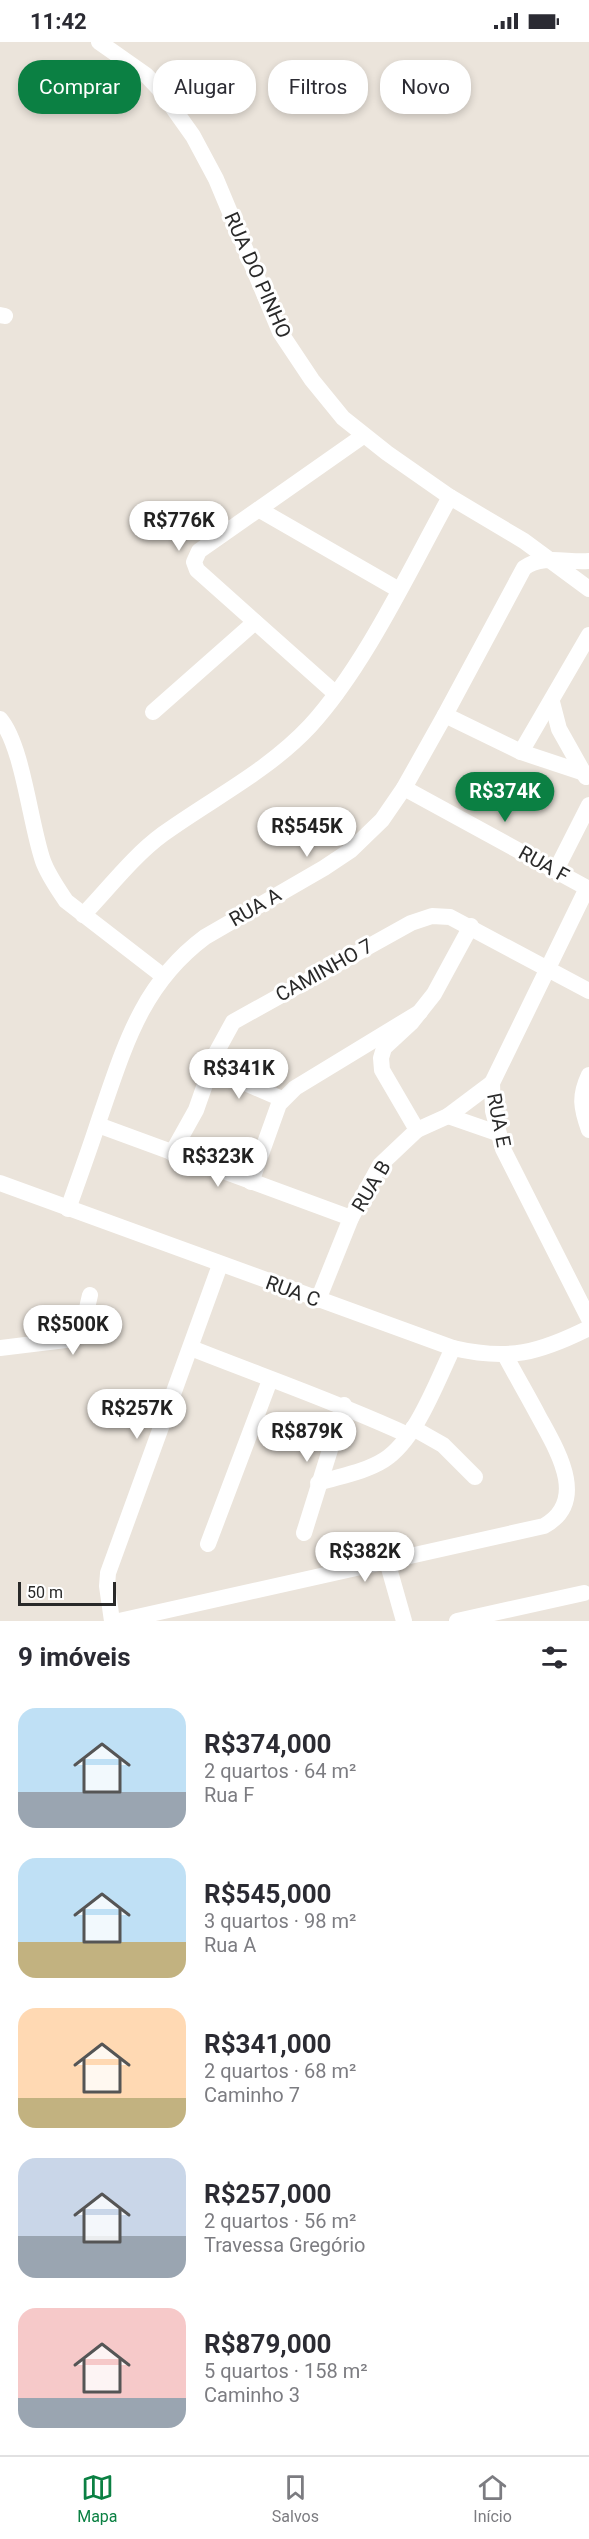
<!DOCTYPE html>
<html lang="pt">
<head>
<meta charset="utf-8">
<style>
  body { margin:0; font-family:Roboto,sans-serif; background:#f2f2f3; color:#2b2b33; height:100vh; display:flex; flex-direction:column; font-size:22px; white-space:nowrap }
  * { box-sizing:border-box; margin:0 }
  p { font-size:20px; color:#7c7c81 }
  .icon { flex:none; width:33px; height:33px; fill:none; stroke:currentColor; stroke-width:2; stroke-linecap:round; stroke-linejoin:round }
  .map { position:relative; height:1579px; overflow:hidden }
  .details { display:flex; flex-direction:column; background:#fff; flex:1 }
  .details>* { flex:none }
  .hud { position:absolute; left:18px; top:18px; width:554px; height:54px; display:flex; gap:12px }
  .scale { position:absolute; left:18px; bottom:15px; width:98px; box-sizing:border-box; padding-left:6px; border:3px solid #292929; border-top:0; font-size:16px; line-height:21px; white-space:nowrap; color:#292929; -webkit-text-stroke:4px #fff; paint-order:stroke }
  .price { position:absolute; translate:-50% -51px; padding:0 14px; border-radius:21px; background:#fff; color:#222; font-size:20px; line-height:39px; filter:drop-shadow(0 2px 3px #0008) }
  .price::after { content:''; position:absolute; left:50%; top:36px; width:18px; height:14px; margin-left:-9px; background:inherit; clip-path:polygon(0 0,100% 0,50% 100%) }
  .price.active { background:#0b8043; color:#fff }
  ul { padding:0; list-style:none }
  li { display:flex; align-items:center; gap:18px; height:150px; padding:0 18px }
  li span { display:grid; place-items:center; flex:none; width:168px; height:120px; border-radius:18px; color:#555 }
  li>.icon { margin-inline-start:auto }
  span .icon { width:72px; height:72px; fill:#fffc; stroke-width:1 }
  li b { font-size:26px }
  h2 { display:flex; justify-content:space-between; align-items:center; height:72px; padding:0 18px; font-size:26px }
  .tag { padding:0 21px; border-radius:24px; background:#fff; box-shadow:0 3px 9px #0003; font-size:21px; line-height:54px }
  .tag.active { background:#0b8043; color:#fff }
  .status { display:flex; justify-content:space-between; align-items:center; height:42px; padding:0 30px; background:#fff; direction:ltr }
  .status svg { height:16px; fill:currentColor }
  .tabs { display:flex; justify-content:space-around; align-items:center; height:84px; border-top:2px solid #e1e1e2; background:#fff; font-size:16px; color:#7c7c81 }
  .tabs a { display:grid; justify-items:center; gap:3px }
  .tabs .active { color:#0b8043 }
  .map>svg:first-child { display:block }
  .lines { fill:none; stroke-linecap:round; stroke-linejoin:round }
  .minor { stroke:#fff; stroke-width:16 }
  .labels { text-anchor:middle; stroke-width:6; stroke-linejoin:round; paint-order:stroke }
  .street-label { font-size:20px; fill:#292929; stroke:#fff }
</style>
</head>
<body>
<div class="status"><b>11:42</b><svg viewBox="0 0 49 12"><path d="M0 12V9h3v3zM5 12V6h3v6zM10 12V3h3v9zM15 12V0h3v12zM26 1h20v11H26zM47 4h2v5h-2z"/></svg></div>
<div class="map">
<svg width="589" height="1579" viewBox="0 0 589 1579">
  <rect width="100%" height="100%" fill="#ebe4db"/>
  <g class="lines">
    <!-- minor -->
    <g class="minor">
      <path d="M99 0 146 33 161 49 193 94 216 137 280 290 312 338 343 376 387 411 450 455 524 499 589 547"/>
      <path d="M0 273 5 274"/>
      <path d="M260 468 399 548"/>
      <path d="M336 652 197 528 194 520 199 509 363 394"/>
      <path d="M552 660 559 687 586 735"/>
      <path d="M153 670 255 580"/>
      <path d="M445 673 521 710 584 731"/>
      <path d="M0 677C23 704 30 782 43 819 48 833 58 847 66 859L163 934"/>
      <path d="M521 710 589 593"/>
      <path d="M404 746 589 847"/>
      <path d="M556 828 589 763"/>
      <path d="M587 846 492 1041 493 1069 503 1107 589 1277"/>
      <path d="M83 873C109 846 133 814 163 792 213 756 268 729 310 684 365 624 410 527 450 455"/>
      <path d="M211 1026 282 1057"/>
      <path d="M589 1033C579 1054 581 1066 589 1088"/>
      <path d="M448 1074 497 1091"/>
      <path d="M98 1083 351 1176"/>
      <path d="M417 1088 382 1028 381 1016 384 1006 411 981 434 952 471 884"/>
      <path d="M172 1111 196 1068 216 1011 233 980 411 881 432 874 450 875 589 949"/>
      <path d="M251 1140 279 1062 295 1046 420 970"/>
      <path d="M0 1141 453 1306C509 1319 539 1311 589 1286"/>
      <path d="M68 1167C79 1136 90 1106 100 1075 125 1003 142 942 205 895L324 826 351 808 382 778 404 746 445 673 524 526C543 512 567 521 589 519"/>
      <path d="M318 1258 351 1176 380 1123 417 1088 448 1074 492 1041"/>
      <path d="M0 1306 74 1297 82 1288 90 1253"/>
      <path d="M191 1306C264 1335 337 1360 408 1393"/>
      <path d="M413 1386 443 1403 475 1435"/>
      <path d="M318 1441C340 1434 365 1430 384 1418 416 1398 437 1339 453 1306"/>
      <path d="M304 1491 344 1363"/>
      <path d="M208 1502 270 1338"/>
      <path d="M387 1519 404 1579"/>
      <path d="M112 1579 107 1544 108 1531 220 1223"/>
      <path d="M119 1579 544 1484C589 1459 557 1408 539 1375 528 1354 516 1334 505 1313"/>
      <path d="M457 1579 584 1551"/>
    </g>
  </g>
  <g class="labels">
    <!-- street labels -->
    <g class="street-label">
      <text transform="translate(258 233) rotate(66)" y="7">RUA DO PINHO</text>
      <text transform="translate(544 822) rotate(29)" y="7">RUA F</text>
      <text transform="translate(255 865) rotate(-30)" y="7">RUA A</text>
      <text transform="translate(324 928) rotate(-29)" y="7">CAMINHO 7</text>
      <text transform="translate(499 1078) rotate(79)" y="7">RUA E</text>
      <text transform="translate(371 1144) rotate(-59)" y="7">RUA B</text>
      <text transform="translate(293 1249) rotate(20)" y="7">RUA C</text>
    </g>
  </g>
</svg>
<div class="scale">50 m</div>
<b class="price" style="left:179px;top:510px">R$776K</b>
<b class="price active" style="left:505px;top:781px">R$374K</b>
<b class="price" style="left:307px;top:816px">R$545K</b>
<b class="price" style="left:239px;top:1058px">R$341K</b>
<b class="price" style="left:218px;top:1146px">R$323K</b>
<b class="price" style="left:73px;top:1314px">R$500K</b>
<b class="price" style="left:137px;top:1398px">R$257K</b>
<b class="price" style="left:307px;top:1421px">R$879K</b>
<b class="price" style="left:365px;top:1541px">R$382K</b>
<div class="hud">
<a class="tag active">Comprar</a>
<a class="tag">Alugar</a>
<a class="tag">Filtros</a>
<a class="tag">Novo</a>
</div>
</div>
<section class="details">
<h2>9 imóveis<svg class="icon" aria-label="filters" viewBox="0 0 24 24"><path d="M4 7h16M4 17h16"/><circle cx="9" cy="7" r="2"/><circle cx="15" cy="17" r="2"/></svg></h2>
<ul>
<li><span style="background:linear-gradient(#bfe0f5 70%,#9aa5b1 0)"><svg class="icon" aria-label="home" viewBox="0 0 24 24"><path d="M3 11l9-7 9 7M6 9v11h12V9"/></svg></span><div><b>R$374,000</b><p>2 quartos · 64 m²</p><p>Rua F</p></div></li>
<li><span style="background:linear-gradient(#bfe0f5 70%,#c2b280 0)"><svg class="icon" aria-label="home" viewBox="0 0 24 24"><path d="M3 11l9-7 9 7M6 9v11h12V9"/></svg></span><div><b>R$545,000</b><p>3 quartos · 98 m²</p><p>Rua A</p></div></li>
<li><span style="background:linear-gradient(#ffd9b3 75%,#c2b280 0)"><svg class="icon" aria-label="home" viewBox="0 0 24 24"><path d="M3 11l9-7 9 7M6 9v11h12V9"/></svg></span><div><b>R$341,000</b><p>2 quartos · 68 m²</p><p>Caminho 7</p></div></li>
<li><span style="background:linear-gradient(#c9d6e8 65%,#9aa5b1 0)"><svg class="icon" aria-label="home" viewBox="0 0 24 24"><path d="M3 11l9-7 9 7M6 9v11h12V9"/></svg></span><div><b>R$257,000</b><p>2 quartos · 56 m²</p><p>Travessa Gregório</p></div></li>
<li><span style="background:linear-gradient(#f6c9c9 75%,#9aa5b1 0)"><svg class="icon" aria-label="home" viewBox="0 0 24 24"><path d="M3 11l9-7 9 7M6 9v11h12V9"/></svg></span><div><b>R$879,000</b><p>5 quartos · 158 m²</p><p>Caminho 3</p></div></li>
</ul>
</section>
<nav class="tabs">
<a class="active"><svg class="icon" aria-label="map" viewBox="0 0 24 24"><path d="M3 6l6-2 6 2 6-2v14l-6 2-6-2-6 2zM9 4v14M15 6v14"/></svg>Mapa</a>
<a><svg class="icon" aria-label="saved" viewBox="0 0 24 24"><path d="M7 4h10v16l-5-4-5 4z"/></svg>Salvos</a>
<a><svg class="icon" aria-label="home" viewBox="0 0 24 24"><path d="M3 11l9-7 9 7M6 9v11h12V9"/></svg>Início</a>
</nav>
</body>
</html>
